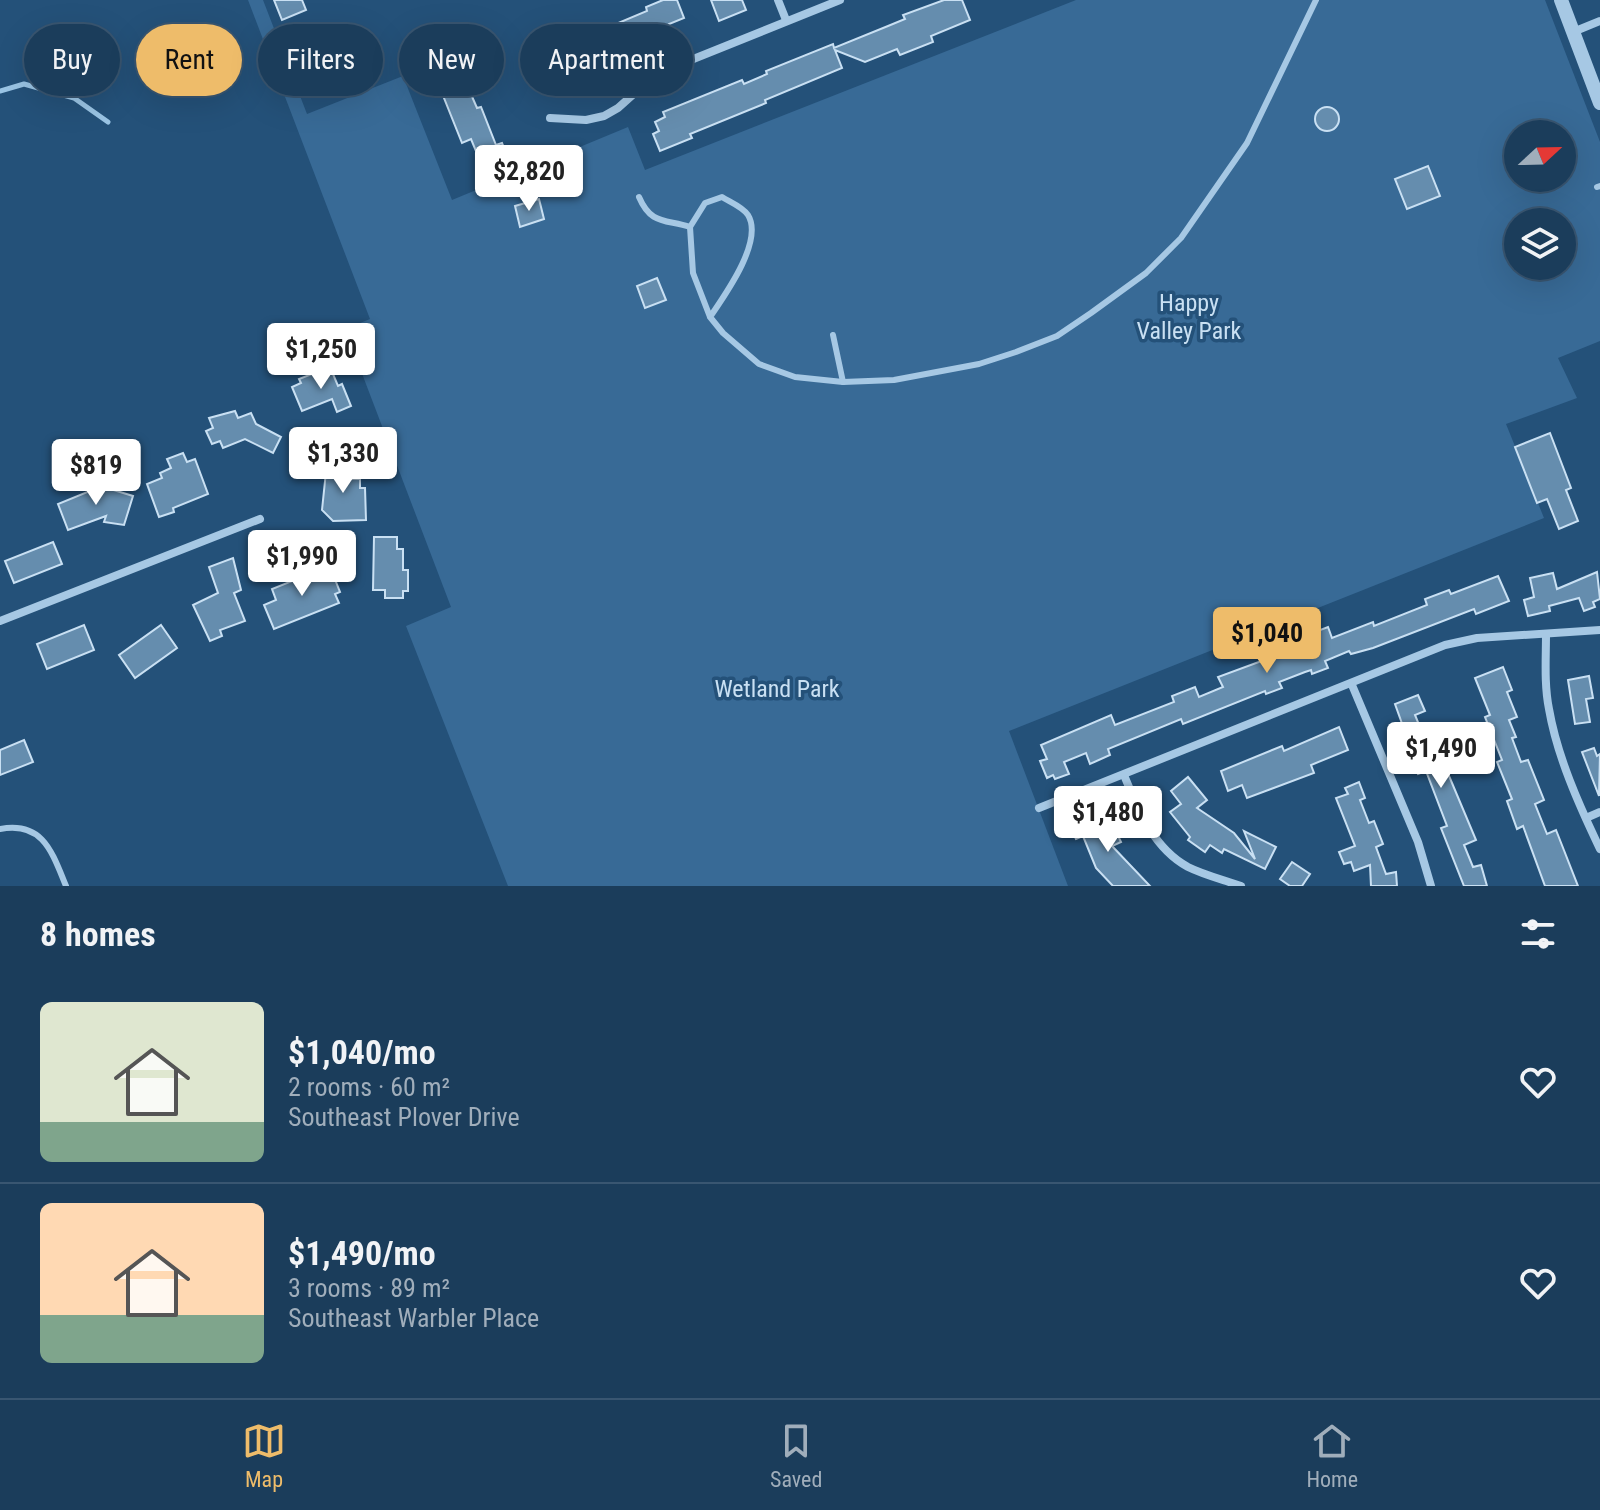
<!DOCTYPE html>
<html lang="en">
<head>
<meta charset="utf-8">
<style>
  body { margin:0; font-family:"Roboto Condensed",sans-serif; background:#244461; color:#f1f3f6; height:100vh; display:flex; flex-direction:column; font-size:30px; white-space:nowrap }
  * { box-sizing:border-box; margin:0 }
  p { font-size:26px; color:#a0aebb }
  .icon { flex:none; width:44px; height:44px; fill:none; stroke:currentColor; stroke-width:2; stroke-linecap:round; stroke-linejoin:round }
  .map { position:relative; height:886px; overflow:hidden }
  .panel { display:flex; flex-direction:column; background:#1b3d5b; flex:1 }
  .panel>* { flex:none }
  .banner { position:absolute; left:24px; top:24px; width:800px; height:72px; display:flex; gap:16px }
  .needle { width:52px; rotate:68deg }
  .controls { position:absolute; left:1504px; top:120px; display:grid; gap:16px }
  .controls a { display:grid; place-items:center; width:72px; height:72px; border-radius:50%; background:#1b3d5b; box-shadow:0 8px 32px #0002,0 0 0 2px #395671; font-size:40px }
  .price { position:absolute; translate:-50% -68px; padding:0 18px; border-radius:8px; background:#fff; color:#222; font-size:26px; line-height:52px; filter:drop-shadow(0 2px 4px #0008) }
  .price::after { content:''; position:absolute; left:50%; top:48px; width:24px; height:18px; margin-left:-12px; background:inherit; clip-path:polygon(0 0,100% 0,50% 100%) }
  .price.selected { background:#eebc6a; color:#111 }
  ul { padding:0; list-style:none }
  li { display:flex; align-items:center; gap:24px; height:200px; padding:0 40px }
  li+li { border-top:2px solid #395671 }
  li span { display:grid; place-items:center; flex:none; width:224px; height:160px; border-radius:12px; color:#555 }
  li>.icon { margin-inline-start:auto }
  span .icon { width:96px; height:96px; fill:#fffc; stroke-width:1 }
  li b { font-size:34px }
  h2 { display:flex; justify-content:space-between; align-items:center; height:96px; padding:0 40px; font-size:34px }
  .tag { padding:0 28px; border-radius:36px; background:#1b3d5b; box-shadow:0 8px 32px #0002,0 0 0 2px #395671; font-size:28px; line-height:72px }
  .tag.selected { background:#eebc6a; color:#111 }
  .tabs { display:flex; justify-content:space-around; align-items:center; height:112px; border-top:2px solid #395671; background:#1b3d5b; font-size:22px; color:#a0aebb }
  .tabs a { display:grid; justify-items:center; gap:4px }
  .tabs .selected { color:#eebc6a }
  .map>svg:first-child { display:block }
  .green { fill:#386a96; fill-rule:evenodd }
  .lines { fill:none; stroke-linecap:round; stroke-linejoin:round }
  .stream { stroke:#9ac4e4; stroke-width:5 }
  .building { fill:#658dae; stroke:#c9e0f3; stroke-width:2 }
  .service { stroke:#a6c8e4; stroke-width:6 }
  .minor { stroke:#a6c8e4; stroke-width:8 }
  .tertiary { stroke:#a6c8e4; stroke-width:14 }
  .labels { text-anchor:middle; stroke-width:7; stroke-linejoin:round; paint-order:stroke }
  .park-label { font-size:24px; fill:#c9e0f3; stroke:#245179 }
</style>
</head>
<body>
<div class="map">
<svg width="1600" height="886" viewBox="0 0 1600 886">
  <rect width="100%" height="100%" fill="#245179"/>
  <!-- green -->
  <path class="green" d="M248 0H263L307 114 403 76 452 200 628 127 645 170 1076 0H1545L1600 142V341L1558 358 1577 398 1506 424 1544 518 1009 731 1068 886H508L406 626 451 607 345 329 370 319ZM1518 134H1562V178H1518ZM1518 222H1562V266H1518Z"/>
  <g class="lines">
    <!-- stream -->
    <path class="stream" d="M0 91 24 84 74 98 108 122"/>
  </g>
  <!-- building -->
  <g class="building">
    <path d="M274 0H302L306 10 282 20Z"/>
    <path d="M663 0H677L684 18 669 24 672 32 614 59 619 71 590 83 582 63 589 60 587 54 596 50 595 46 616 39 611 26 647 11 646 7Z"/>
    <path d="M711 0H742L746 10 719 21Z"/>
    <path d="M944 0H962L970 20 931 36 933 42 900 55 897 49 865 62 835 50 842 68 765 100 766 103 690 134 692 138 660 151 653 134 659 131 655 122 665 117 663 112 742 80 744 84 767 74 766 71 833 44 834 48 888 26 905 19 903 15Z"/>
    <path d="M465 66 472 83 467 85 477 108 481 107 496 145 502 143 513 170 488 180 471 139 462 143 436 78Z"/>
    <circle cx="1327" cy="119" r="12"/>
    <path d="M1428 166 1440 196 1407 209 1395 179Z"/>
    <path d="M539 199 544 219 520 227 515 206Z"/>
    <path d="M657 278 666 300 645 308 637 286Z"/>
    <path d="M330 367 338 386 342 384 351 406 337 412 332 399 302 411 292 387 301 383 299 379Z"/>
    <path d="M235 411 238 418 251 413 256 424 281 437 273 453 245 439 223 448 220 441 212 444 206 431 213 428 209 418Z"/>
    <path d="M1550 433 1571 488 1566 490 1578 521 1559 529 1547 499 1537 503 1515 447Z"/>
    <path d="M183 453 187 462 195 459 208 494 173 508 174 512 159 517 147 484 162 478 160 473 171 468 167 459Z"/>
    <path d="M327 462 349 464V479H360V488H365L366 520 333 521 322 510Z"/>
    <path d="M94 484 133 496 124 525 104 522 106 516 68 530 58 504 90 491Z"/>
    <path d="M374 537H397V549H403V570H408V591H403V598H385V590H373Z"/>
    <path d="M53 542 62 564 14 583 5 561Z"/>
    <path d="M233 558 241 590 234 593 245 621 220 630 222 636 210 641 193 605 218 593 209 567Z"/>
    <path d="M317 571 320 577 332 572 340 592 335 594 339 603 274 629 264 605 276 600 272 589Z"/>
    <path d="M1597 572 1600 599 1593 602 1595 607 1584 611 1579 598 1549 606 1550 611 1528 616 1524 600 1534 597 1530 578 1553 573 1557 589Z"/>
    <path d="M1498 576 1509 601 1476 614 1474 609 1373 648 1351 654 1349 651 1325 661 1328 668 1312 674 1311 670 1305 672 1279 682 1282 688 1266 694 1265 691 1183 724 1181 719 1108 749 1110 755 1090 764 1086 753 1064 762 1069 774 1055 779 1053 775 1047 778 1040 761 1047 759 1041 745 1111 715 1115 725 1174 702 1172 696 1195 687 1199 697 1223 687 1218 677 1302 646 1299 638 1328 627 1332 638 1373 622 1374 626 1427 605 1425 599 1449 590 1451 594Z"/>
    <path d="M84 625 94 650 47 669 37 644Z"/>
    <path d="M161 625 177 648 135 678 119 655Z"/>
    <path d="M1503 667 1512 690 1507 692 1517 717 1509 720 1516 737 1512 738 1521 762 1528 760 1544 800 1535 804 1547 834 1556 830 1578 886H1545L1523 826 1517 829 1507 801 1512 799 1497 762 1502 760 1485 717 1490 715 1475 678Z"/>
    <path d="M1589 676 1593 698 1586 699 1590 722 1575 724 1568 680Z"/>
    <path d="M1418 695 1425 711 1415 715 1424 737 1435 732 1447 763 1444 764 1476 840 1464 845 1473 867 1481 865 1487 886H1464L1441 828 1447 826 1426 771 1418 774 1406 744 1409 743 1395 704Z"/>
    <path d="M1339 727 1348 750 1311 765 1314 773 1247 798 1242 785 1228 791 1221 771 1282 746 1284 751Z"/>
    <path d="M24 740 33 762 0 775V750Z"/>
    <path d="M1594 748 1597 756 1600 754 1599 796 1582 752Z"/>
    <path d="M1188 777 1207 800 1197 808 1234 833 1255 859 1244 831 1276 847 1265 869 1224 849 1222 853 1210 845 1205 852 1188 840 1190 837 1170 812 1181 804 1171 791Z"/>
    <path d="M1359 782 1365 798 1360 800 1369 823 1374 821 1383 844 1376 847 1386 874 1396 872 1397 886H1371L1370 865 1354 871 1351 862 1344 864 1339 852 1355 846 1336 798 1348 794 1345 788Z"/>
    <path d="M1098 816 1103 827 1112 823 1121 842 1112 846 1150 886H1113L1096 868 1083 836 1076 839 1071 829Z"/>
    <path d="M1292 862 1310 874 1302 886H1290L1280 879Z"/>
  </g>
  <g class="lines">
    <!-- service -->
    <g class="service">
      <path d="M1597 187 1600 186"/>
      <path d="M639 197C651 225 665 219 690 227"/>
      <path d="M710 317C725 295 764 241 748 215 743 207 730 202 722 197L705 203 690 227 693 273 710 317 723 333 759 364 795 377 843 382 894 380 979 364 1016 352 1057 336 1091 313 1146 273 1181 238 1247 143 1316 0"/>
      <path d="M833 335 843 382"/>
      <path d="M0 829C43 821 52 852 66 886"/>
    </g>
    <!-- minor -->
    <g class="minor">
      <path d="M778 0 786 20"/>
      <path d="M1573 32 1600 21"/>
      <path d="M550 118 586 120 604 116 618 108 656 74 840 0"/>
      <path d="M0 621 260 519"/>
      <path d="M1546 634C1546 659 1544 684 1549 709 1557 756 1579 805 1600 849"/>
      <path d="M1352 685 1418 842 1431 886"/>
      <path d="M1124 775C1138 809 1153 848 1188 867 1204 875 1224 880 1241 886"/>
      <path d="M1039 808 1445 645 1477 638 1600 630"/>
      <path d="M1586 818 1600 812"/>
    </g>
    <!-- tertiary -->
    <path class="tertiary" d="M1561 0 1600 103"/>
  </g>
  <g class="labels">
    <!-- park labels -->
    <g class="park-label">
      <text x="1189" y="311">Happy<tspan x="1189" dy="28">Valley Park</tspan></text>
      <text x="777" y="697">Wetland Park</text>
    </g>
  </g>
</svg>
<div class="controls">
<a><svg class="needle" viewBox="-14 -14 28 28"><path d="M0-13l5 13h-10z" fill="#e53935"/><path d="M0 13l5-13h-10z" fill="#a0aebb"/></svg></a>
<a><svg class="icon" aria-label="layers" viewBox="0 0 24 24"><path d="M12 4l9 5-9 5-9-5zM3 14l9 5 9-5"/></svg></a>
</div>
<b class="price" style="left:529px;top:213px">$2,820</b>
<b class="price" style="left:321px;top:391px">$1,250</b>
<b class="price" style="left:343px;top:495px">$1,330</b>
<b class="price" style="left:96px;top:507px">$819</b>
<b class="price" style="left:302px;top:598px">$1,990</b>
<b class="price selected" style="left:1267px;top:675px">$1,040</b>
<b class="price" style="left:1441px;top:790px">$1,490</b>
<b class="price" style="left:1108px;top:854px">$1,480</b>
<div class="banner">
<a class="tag">Buy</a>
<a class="tag selected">Rent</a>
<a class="tag">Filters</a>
<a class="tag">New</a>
<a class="tag">Apartment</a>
</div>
</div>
<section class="panel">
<h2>8 homes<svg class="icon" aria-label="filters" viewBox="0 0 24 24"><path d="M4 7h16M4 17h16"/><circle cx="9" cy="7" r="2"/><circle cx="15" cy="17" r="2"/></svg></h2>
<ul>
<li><span style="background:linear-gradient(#dfe7d0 75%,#7fa58c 0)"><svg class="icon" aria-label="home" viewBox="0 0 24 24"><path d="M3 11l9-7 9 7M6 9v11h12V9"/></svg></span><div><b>$1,040/mo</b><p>2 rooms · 60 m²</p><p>Southeast Plover Drive</p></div><svg class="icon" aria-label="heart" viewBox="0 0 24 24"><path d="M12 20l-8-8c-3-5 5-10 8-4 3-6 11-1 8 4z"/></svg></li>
<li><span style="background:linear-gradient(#ffd9b3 70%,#7fa58c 0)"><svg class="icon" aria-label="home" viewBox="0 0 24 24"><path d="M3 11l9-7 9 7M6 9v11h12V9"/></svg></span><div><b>$1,490/mo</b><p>3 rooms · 89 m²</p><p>Southeast Warbler Place</p></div><svg class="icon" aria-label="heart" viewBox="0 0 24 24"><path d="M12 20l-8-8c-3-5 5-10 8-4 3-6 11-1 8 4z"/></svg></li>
</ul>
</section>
<nav class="tabs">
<a class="selected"><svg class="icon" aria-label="map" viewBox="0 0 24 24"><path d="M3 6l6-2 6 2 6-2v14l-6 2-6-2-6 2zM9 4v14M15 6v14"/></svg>Map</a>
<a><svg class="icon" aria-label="saved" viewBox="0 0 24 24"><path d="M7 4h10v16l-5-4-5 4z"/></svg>Saved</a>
<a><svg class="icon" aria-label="home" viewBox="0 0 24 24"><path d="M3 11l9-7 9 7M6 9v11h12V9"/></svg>Home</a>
</nav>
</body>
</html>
